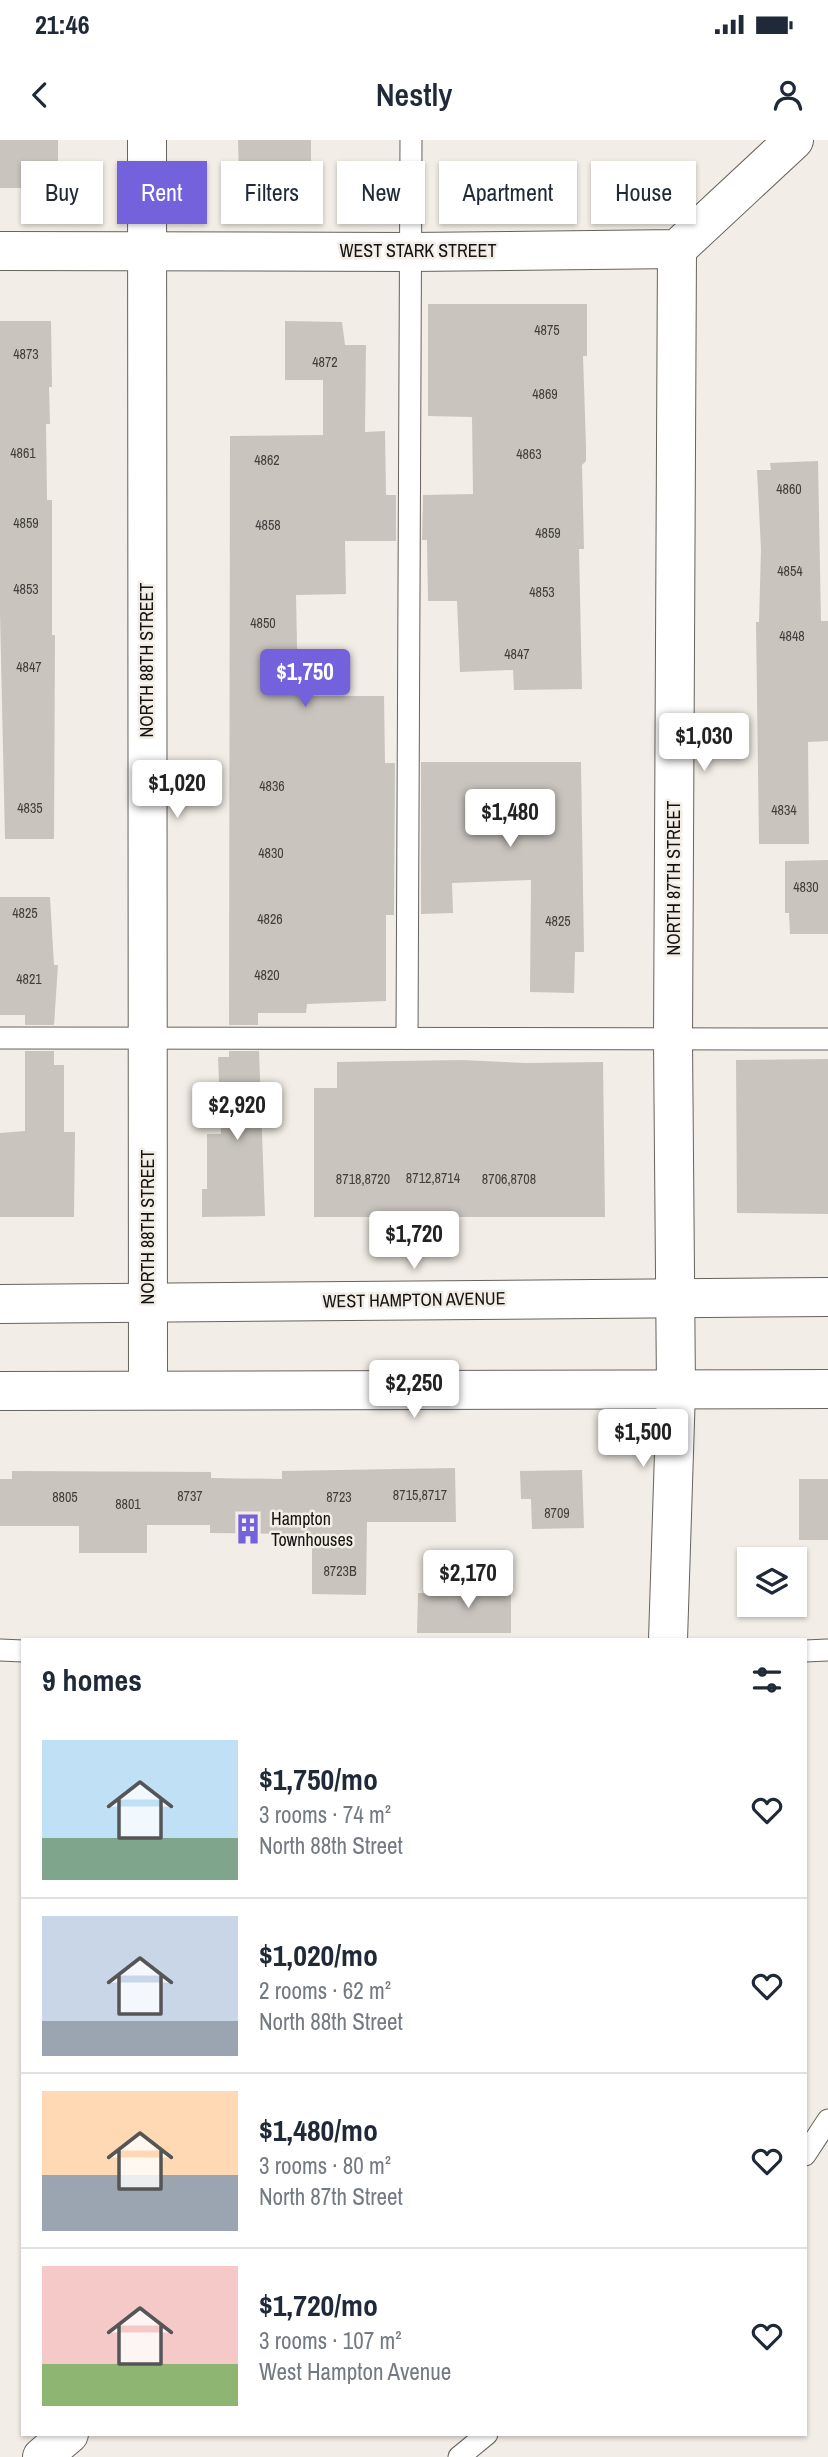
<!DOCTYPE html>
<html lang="en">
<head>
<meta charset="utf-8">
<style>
  body { margin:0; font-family:"Archivo Narrow",sans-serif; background:#f6f6f7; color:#1f2937; height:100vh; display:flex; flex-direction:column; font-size:26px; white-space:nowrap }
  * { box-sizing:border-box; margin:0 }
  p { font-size:23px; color:#747a83 }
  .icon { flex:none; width:38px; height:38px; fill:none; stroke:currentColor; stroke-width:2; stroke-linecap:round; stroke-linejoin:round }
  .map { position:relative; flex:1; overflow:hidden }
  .side { position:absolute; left:21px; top:1498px; width:786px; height:798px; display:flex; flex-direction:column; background:#fff; border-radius:0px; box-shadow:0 2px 5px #0004 }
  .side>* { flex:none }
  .banner { position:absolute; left:21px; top:21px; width:788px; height:63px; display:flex; gap:14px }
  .tools { position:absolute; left:737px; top:1407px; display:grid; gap:14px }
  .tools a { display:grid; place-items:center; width:70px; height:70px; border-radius:0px; background:#fff; box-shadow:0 2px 5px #0004; font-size:35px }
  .price { position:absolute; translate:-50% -60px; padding:0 16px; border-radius:7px; background:#fff; color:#222; font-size:23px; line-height:46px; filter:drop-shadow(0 2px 4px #0008) }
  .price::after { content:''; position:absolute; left:50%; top:42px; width:21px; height:16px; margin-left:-10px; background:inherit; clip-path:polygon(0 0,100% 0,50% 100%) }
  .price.active { background:#7461dc; color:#fff }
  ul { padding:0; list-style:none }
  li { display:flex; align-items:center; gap:21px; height:175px; padding:0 21px }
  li+li { border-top:2px solid #e0e1e3 }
  li span { display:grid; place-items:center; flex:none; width:196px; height:140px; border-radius:0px; color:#555 }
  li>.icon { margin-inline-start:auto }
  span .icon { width:84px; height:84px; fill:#fffc; stroke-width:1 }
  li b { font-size:30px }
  h2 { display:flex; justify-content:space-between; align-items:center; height:84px; padding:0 21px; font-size:30px }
  .pill { padding:0 24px; border-radius:0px; background:#fff; box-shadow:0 2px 5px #0004; font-size:24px; line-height:63px }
  .pill.active { background:#7461dc; color:#fff }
  .status { display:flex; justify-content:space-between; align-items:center; height:49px; padding:0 35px; background:#fff; direction:ltr }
  .status svg { height:19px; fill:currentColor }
  header { display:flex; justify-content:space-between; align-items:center; height:91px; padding:0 21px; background:#fff; font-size:32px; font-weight:600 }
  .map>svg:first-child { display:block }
  .building { fill:#c9c4be }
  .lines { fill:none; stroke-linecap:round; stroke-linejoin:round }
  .service-casing { stroke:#67635d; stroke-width:23 }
  .minor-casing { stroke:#67635d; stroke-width:40 }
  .secondary-casing { stroke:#67635d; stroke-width:40 }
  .service { stroke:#fff; stroke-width:21 }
  .minor { stroke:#fff; stroke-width:38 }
  .secondary { stroke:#fff; stroke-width:38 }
  .labels { text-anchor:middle; stroke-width:5; stroke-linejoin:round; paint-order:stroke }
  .number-label { font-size:14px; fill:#423f3c }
  .street-label { font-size:18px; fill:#151311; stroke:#f2ede6 }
  .poi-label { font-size:18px; fill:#151311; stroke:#f2ede6; text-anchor:start }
</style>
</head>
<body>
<div class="status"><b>21:46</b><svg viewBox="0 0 49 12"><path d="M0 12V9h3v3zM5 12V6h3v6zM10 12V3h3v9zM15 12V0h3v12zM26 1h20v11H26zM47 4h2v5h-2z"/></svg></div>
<header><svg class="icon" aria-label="back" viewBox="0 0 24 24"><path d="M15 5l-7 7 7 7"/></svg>Nestly<svg class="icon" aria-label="person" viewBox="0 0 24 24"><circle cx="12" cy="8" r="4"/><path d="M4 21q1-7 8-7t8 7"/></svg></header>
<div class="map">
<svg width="828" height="2317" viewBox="0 0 828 2317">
  <rect width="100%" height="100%" fill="#f2ede6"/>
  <!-- building -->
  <g class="building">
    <rect x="0" y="0" width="58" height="48"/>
    <path d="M238 0H311V36L239 37Z"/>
    <path d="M428 164H587V216H583L586 306V321L582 325 584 409H579L582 549 514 550 513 530 460 532 457 461H428L427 400H422L423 355 473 354 472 277 428 276Z"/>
    <path d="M0 181H51L52 247H49L50 284H46L47 360H52V495H55L54 699H5L0 473Z"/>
    <path d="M285 181 342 182 345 205H366L365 292 385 291 386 355H396V401H345L346 454 296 455 298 556H384L385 623H395L394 775H386V861L307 864 306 873H258V885H229L230 296 323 295V240H285Z"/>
    <path d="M818 321 821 481H828V601L808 602 809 704H759L756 482H759L761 409 757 330H771L770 323Z"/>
    <path d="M421 622H581L584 812H575L574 853 530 852 531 740 452 743 453 773 421 774Z"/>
    <path d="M828 720V794H790L789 773H785V721Z"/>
    <path d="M0 757H50L54 825H58L54 885H25V875H0Z"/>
    <path d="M25 911H54V925H64V992H75L74 1077H0V993L25 991Z"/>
    <path d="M229 911H259L265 1076 202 1077V1049H207V994H221L218 917H229Z"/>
    <path d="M828 919V1074L737 1073 736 920Z"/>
    <path d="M462 920 525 923 603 922 605 1077H314V948H337V922Z"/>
    <path d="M455 1328 456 1382H367L366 1455 312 1454V1394L210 1393V1385H147V1413H79V1386H0V1339H12V1331L211 1332V1338L282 1339V1331Z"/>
    <path d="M582 1330 584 1388 532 1389 531 1359H521L520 1331Z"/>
    <rect x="799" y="1339" width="29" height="61"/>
    <path d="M473 1439H511V1493H417L418 1453 472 1455Z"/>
  </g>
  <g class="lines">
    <!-- service casing -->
    <g class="service-casing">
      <g id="service">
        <path d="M0 898 828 899"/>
        <path d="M407 898 411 0"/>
        <path d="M0 1510 23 1511"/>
        <path d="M805 1511 828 1510"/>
        <path d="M805 2015 828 1980"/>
        <path d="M459 2317 487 2294"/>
      </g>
    </g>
    <!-- minor casing -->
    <g class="minor-casing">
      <g id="minor">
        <path d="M147 0 148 1250"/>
        <path d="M0 111 410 112 677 109 794 0"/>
        <path d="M668 1500 676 1250 673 900 677 109"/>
        <path d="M42 2317 69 2294"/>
      </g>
    </g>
    <!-- secondary casing -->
    <g class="secondary-casing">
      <g id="secondary">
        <path d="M0 1164 828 1157"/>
        <path d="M0 1251 828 1249"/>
      </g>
    </g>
    <!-- service -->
    <use href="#service" class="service"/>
    <!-- minor -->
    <use href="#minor" class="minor"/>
    <!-- secondary -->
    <use href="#secondary" class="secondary"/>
  </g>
  <!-- icons -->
  <defs>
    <g id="building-bare" transform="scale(2.415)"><path d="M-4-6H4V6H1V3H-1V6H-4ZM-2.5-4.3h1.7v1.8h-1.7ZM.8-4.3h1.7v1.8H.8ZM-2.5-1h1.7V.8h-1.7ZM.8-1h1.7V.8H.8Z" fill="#7461dc" stroke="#f2ede6" stroke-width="2.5" paint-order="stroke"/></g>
  </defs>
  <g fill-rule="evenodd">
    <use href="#building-bare" x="248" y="1389"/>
  </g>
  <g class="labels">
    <!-- number labels -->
    <g class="number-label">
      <text x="547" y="195">4875</text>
      <text x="26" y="219">4873</text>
      <text x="325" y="227">4872</text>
      <text x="545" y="259">4869</text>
      <text x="23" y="318">4861</text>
      <text x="529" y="319">4863</text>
      <text x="267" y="325">4862</text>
      <text x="789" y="354">4860</text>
      <text x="26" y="388">4859</text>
      <text x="268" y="390">4858</text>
      <text x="548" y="398">4859</text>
      <text x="790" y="436">4854</text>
      <text x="26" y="454">4853</text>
      <text x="542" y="457">4853</text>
      <text x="263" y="488">4850</text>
      <text x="792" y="501">4848</text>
      <text x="517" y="519">4847</text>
      <text x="29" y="532">4847</text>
      <text x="272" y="651">4836</text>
      <text x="30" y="673">4835</text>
      <text x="784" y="675">4834</text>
      <text x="271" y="718">4830</text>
      <text x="806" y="752">4830</text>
      <text x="25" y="778">4825</text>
      <text x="270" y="784">4826</text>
      <text x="558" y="786">4825</text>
      <text x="267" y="840">4820</text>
      <text x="29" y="844">4821</text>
      <text x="433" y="1043">8712,8714</text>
      <text x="363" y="1044">8718,8720</text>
      <text x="509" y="1044">8706,8708</text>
      <text x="420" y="1360">8715,8717</text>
      <text x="190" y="1361">8737</text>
      <text x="65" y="1362">8805</text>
      <text x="339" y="1362">8723</text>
      <text x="128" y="1369">8801</text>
      <text x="557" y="1378">8709</text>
      <text x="340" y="1436">8723B</text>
    </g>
    <!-- street labels -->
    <g class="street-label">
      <text x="418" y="117">WEST STARK STREET</text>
      <text transform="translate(147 520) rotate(-90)" y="6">NORTH 88TH STREET</text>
      <text transform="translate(674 738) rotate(-90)" y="6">NORTH 87TH STREET</text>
      <text transform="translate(148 1087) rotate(-90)" y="6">NORTH 88TH STREET</text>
      <text transform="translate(414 1160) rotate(-1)" y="6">WEST HAMPTON AVENUE</text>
    </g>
    <!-- poi labels -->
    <g class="poi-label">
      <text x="271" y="1385">Hampton<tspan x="271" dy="21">Townhouses</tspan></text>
    </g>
  </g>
</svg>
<div class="tools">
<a><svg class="icon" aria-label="layers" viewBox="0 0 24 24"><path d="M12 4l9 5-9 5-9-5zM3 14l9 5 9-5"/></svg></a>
</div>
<b class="price active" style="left:305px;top:569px">$1,750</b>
<b class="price" style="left:704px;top:633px">$1,030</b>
<b class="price" style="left:177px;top:680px">$1,020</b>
<b class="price" style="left:510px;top:709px">$1,480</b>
<b class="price" style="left:237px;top:1002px">$2,920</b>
<b class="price" style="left:414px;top:1131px">$1,720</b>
<b class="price" style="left:414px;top:1280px">$2,250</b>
<b class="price" style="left:643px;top:1329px">$1,500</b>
<b class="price" style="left:468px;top:1470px">$2,170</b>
<div class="banner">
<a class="pill">Buy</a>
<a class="pill active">Rent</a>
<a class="pill">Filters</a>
<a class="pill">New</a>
<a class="pill">Apartment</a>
<a class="pill">House</a>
</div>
<section class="side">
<h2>9 homes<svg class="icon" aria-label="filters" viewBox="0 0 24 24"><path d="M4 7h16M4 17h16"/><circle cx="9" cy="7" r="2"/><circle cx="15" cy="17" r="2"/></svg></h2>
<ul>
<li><span style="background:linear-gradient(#bfe0f5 70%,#7fa58c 0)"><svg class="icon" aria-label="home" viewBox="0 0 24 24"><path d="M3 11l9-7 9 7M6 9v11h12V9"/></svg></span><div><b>$1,750/mo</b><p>3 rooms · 74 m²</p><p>North 88th Street</p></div><svg class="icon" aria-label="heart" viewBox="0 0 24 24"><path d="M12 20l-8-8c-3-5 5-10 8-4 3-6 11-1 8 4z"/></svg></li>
<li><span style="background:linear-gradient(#c9d6e8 75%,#9aa5b1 0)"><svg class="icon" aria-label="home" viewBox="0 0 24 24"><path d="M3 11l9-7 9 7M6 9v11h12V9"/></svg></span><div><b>$1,020/mo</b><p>2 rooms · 62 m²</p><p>North 88th Street</p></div><svg class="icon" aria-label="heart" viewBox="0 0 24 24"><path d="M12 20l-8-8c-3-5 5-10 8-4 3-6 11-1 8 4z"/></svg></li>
<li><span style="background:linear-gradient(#ffd9b3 60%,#9aa5b1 0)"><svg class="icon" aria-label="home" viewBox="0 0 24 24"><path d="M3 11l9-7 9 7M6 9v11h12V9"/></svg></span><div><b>$1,480/mo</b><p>3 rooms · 80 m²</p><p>North 87th Street</p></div><svg class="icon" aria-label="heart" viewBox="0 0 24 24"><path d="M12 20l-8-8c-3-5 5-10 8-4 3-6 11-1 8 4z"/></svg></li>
<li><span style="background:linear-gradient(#f6c9c9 70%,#8fb573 0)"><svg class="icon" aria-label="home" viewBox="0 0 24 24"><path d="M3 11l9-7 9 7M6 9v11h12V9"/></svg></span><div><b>$1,720/mo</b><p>3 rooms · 107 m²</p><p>West Hampton Avenue</p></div><svg class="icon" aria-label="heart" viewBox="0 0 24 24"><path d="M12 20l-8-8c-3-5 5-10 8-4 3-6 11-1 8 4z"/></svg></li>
</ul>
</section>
</div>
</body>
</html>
